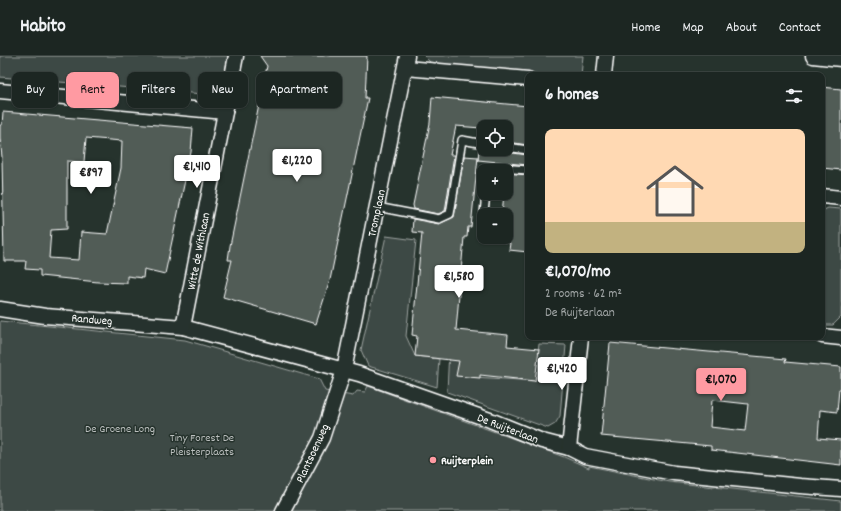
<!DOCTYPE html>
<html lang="en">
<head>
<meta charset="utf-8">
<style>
  body { margin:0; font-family:Dekko,sans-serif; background:#29322f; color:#f1f3f6; height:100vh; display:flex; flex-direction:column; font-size:15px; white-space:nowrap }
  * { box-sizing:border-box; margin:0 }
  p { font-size:13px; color:#a0a5a5 }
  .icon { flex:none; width:22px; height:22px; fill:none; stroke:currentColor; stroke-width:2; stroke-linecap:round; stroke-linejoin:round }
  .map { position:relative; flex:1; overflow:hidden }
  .side { position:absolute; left:525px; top:16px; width:300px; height:268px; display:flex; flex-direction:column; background:#1c2622; border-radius:8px; box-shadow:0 1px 3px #0004,0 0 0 1px #3a4340 }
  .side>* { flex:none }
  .guide { position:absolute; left:12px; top:16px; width:380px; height:36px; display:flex; gap:8px }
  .buttons { position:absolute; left:477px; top:64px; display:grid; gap:8px }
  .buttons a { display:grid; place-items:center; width:36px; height:36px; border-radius:8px; background:#1c2622; box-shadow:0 1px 3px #0004,0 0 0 1px #3a4340; font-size:20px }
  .price { position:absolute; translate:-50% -34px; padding:0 9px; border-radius:4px; background:#fff; color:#222; font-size:13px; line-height:26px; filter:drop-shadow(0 1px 2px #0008) }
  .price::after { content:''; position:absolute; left:50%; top:24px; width:12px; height:9px; margin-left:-6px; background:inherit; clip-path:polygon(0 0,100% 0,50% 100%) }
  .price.active { background:#ff9aa2; color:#111 }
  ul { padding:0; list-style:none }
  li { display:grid; align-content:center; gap:8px; height:212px; padding:0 20px }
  li span { display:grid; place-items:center; height:124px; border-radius:8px; color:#555 }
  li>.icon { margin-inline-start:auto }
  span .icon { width:72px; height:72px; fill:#fffc; stroke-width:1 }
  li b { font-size:17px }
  h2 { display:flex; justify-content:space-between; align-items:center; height:48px; padding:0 20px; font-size:17px }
  .chip { padding:0 14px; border-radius:8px; background:#1c2622; box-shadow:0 1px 3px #0004,0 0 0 1px #3a4340; font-size:14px; line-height:36px }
  .chip.active { background:#ff9aa2; color:#111 }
  header { display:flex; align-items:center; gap:24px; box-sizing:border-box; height:56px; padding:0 20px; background:#1c2622; border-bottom:1px solid #3a4340 }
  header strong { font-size:19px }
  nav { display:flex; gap:22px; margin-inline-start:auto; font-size:14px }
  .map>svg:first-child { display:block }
  .green { fill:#3e4944; stroke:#9ea4a2 }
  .building { fill:#515c57; stroke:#fff; fill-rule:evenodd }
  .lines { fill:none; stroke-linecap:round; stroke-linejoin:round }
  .service-casing { stroke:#fff; stroke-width:10 }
  .minor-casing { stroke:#fff; stroke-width:17 }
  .service { stroke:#26332d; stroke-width:7 }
  .minor { stroke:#26332d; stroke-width:14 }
  .poi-dot { fill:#ff9aa2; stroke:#26332d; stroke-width:1.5 }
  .labels { text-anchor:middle; stroke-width:3; stroke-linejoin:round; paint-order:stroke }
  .street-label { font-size:12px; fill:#fff; stroke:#26332d }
  .park-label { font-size:12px; fill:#bbbfbe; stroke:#26332d }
  .poi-label { font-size:12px; font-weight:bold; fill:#fff; stroke:#26332d; text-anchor:start }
</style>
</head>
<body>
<header>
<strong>Habito</strong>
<nav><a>Home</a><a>Map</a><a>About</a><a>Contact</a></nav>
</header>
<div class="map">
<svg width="841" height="455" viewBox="0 0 841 455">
  <rect width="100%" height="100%" fill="#26332d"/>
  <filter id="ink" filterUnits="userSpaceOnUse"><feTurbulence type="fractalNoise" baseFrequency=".025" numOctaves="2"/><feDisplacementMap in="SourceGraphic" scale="8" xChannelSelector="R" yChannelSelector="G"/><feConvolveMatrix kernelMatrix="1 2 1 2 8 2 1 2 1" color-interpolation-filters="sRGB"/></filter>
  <g filter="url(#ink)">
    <!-- green -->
    <g class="green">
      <path d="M0 0H228L221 36 215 39 0 21Z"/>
      <path d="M424 0H583L581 19H552L431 7Z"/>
      <path d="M828 152 841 153V261L833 269H822V155Z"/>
      <path d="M386 180 416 184 406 280 415 300 439 303 437 331 368 310 361 294Z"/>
      <path d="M0 265 185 284 319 323 325 335 353 340 357 335 365 336 368 330 564 401 589 412V410L669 426 841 445V455H0Z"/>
      <path d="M539 288 566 289 560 360 555 368 548 372 447 336 449 293H461L459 320 535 325Z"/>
    </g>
    <!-- building -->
    <g class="building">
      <path d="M260 0H367L365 42H368L330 224 316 268 223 241 232 204H228L230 190 267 10Z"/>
      <path d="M822 31 841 33V114L822 112 824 53 822 52Z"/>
      <path d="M432 41 528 50V89L506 86V71H484V83L480 82 481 72 456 70 450 99H454L445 155 438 158 414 153 413 149 430 67Z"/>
      <path d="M3 56 193 72 191 96 165 218 144 213 143 222 127 220V227L98 226 40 220V214L25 213 26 205H4L2 101 0 82V69H2ZM86 82 122 85 121 112 107 178 81 176 79 204 49 202 51 174 67 173V105L84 106Z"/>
      <path d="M479 92 501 93 505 96 528 99V109L478 104Z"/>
      <path d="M464 100 478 101 471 171H468L467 181H464L456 274 508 279 507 290 539 293 535 325 480 319V322L456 320 459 305 415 300 417 280 412 279 422 177 412 176 413 163 439 168 454 161Z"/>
      <path d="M506 117 528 119V196L509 194 510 187 500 186V181H506V159H502L504 137H506Z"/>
      <path d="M610 287 786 303 785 306 841 311V333H839L837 356 820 354 818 382 841 384V409L711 394V390L601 380ZM712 344 748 348 745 375 710 371Z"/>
    </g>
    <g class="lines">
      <!-- service casing -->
      <g class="service-casing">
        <g id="service">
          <path d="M506 91 528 94"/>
          <path d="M497 115 500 112 528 114"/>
          <path d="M377 151 439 163 450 158 462 84 484 88"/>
          <path d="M482 178 486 137"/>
        </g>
      </g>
      <!-- minor casing -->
      <g class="minor-casing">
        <g id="minor">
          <path d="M813 0 841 3"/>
          <path d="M406 12 528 23"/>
          <path d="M604 19 606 0"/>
          <path d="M0 35 225 56"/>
          <path d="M822 140 841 142"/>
          <path d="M0 253 45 260 183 271 359 318 490 364 542 385 569 392 585 400 674 417 800 430 841 433"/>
          <path d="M183 271 236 0"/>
          <path d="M822 280 841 282"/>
          <path d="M569 392 581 281"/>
          <path d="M283 455 322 382 344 314 407 0"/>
        </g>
      </g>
      <!-- service -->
      <use href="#service" class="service"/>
      <!-- minor -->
      <use href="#minor" class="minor"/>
    </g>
  </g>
  <!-- markers -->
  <circle class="poi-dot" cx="433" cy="404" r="4"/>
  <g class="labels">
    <!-- street labels -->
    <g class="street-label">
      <text transform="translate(376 157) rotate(-78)" y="4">Tromplaan</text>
      <text transform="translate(198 195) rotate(-79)" y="4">Witte de Withlaan</text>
      <text transform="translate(92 263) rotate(5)" y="4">Randweg</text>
      <text transform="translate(508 372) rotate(21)" y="4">De Ruijterlaan</text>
      <text transform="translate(312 397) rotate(-65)" y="4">Plantsoenweg</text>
    </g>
    <!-- park labels -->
    <g class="park-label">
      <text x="120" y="376">De Groene Long</text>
      <text x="202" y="385">Tiny Forest De<tspan x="202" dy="14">Pleisterplaats</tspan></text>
    </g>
    <!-- poi labels -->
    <g class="poi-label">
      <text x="441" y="408">Ruijterplein</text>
    </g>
  </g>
</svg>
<div class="buttons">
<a><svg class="icon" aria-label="locate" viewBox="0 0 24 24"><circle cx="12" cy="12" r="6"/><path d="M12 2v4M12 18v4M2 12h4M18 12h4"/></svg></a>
<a>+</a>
<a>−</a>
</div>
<b class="price" style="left:297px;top:127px">€1,220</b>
<b class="price" style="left:197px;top:133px">€1,410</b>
<b class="price" style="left:91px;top:139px">€897</b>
<b class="price" style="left:459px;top:243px">€1,580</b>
<b class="price" style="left:562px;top:335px">€1,420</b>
<b class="price active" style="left:721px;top:346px">€1,070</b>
<div class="guide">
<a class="chip">Buy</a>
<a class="chip active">Rent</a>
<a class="chip">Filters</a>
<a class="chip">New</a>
<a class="chip">Apartment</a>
</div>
<section class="side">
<h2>6 homes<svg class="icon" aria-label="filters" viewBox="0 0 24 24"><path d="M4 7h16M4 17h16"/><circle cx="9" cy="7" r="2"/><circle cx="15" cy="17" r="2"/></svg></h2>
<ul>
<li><span style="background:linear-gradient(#ffd9b3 75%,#c2b280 0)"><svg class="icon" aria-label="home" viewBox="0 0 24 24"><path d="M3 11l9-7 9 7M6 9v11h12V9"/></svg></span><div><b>€1,070/mo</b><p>2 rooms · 62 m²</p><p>De Ruijterlaan</p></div></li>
</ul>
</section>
</div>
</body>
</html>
